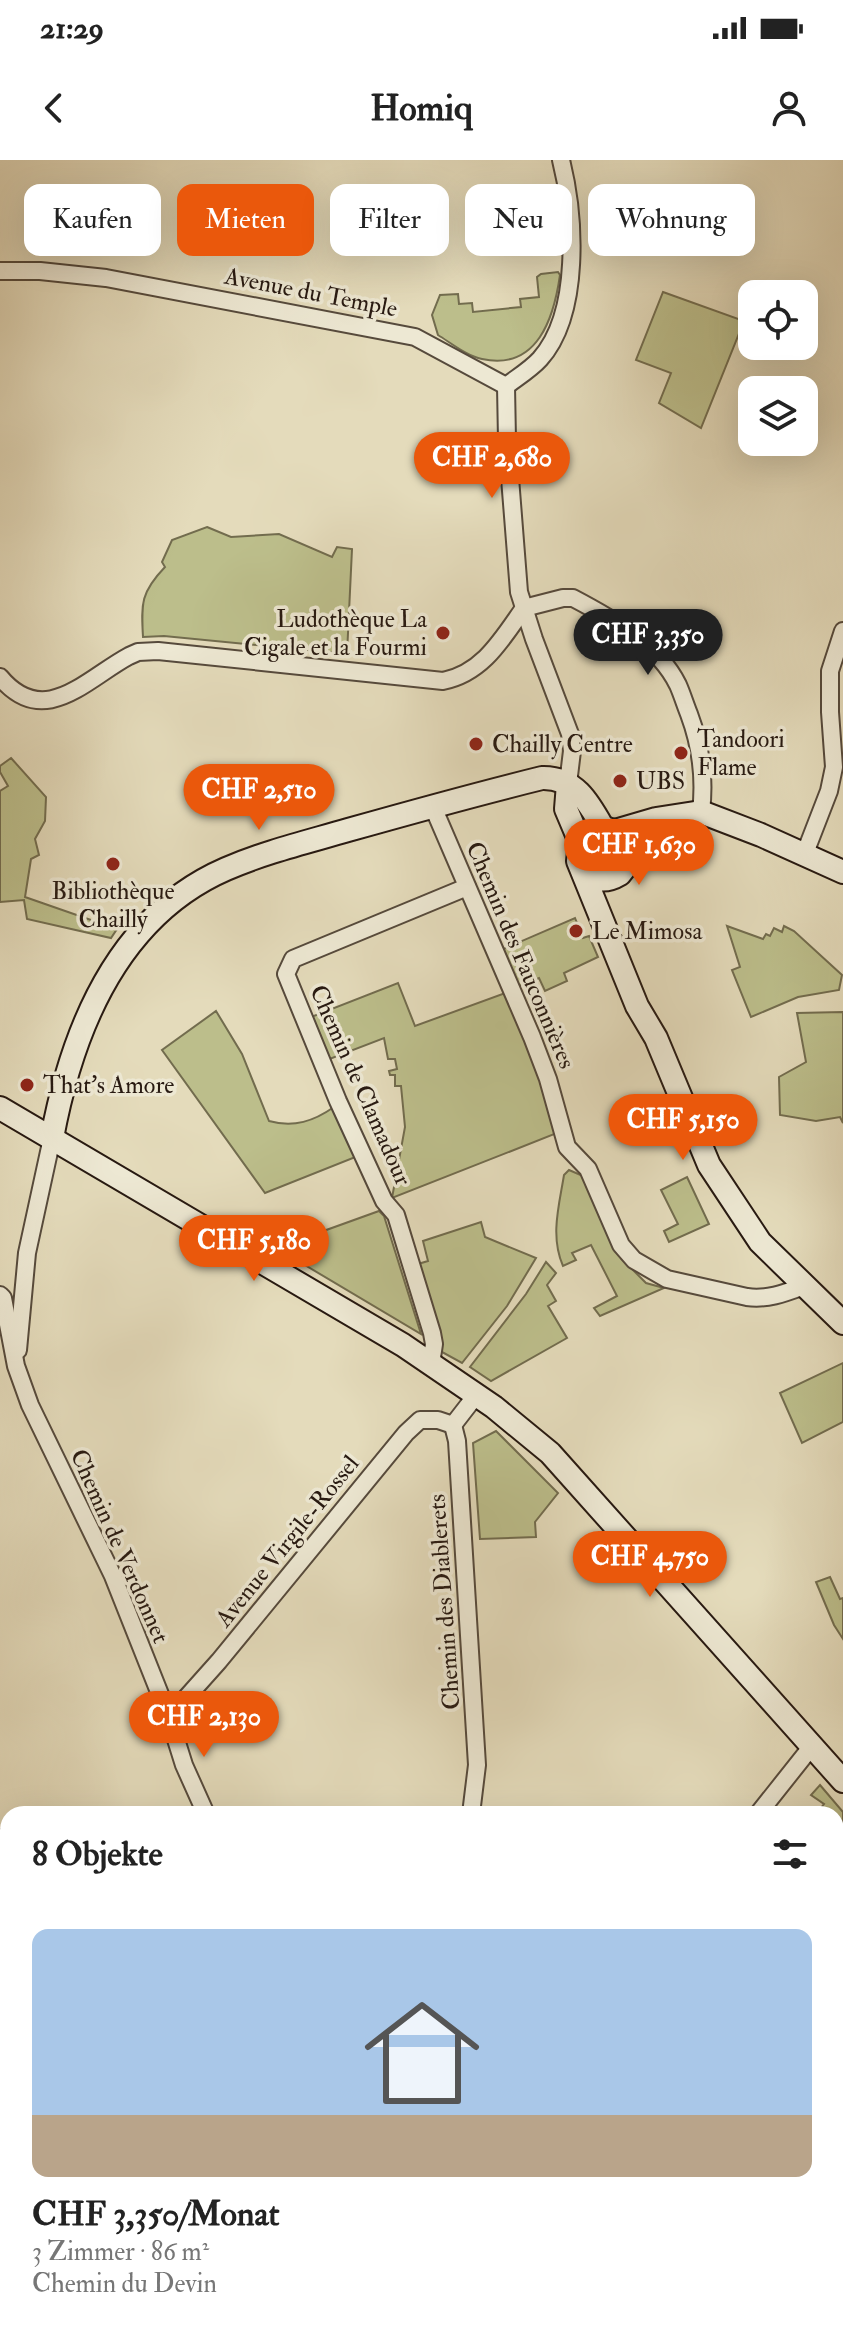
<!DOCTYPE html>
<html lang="de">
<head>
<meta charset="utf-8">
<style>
  body { margin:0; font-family:"IM FELL Double Pica",serif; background:#f2f2f2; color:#222; height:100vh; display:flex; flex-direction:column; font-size:30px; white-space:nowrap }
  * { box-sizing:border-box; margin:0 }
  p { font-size:26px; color:#767676 }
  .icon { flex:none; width:44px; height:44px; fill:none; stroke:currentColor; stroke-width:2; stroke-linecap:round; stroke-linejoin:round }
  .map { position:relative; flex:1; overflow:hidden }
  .details { position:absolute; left:0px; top:1646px; width:844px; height:536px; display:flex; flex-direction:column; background:#fff; border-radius:24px 24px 0 0; box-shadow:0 8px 32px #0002 }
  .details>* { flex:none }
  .hud { position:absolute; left:24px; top:24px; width:796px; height:72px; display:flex; gap:16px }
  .controls { position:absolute; left:738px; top:120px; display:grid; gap:16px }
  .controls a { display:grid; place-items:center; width:80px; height:80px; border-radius:16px; background:#fff; box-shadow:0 8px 32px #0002; font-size:40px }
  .price { position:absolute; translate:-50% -68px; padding:0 18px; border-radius:28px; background:#ea580c; color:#fff; font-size:26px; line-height:52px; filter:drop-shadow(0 2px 4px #0008) }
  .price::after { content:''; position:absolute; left:50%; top:48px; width:24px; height:18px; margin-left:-12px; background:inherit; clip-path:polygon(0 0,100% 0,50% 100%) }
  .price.on { background:#222; color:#fff }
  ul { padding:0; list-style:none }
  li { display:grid; align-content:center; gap:16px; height:424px; padding:0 32px }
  li span { display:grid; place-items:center; height:248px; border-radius:16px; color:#555 }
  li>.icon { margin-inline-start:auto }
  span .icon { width:144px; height:144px; fill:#fffc; stroke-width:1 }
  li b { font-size:34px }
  h2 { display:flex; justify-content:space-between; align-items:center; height:96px; padding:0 32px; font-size:34px }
  .tag { padding:0 28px; border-radius:16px; background:#fff; box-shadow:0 8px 32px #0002; font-size:28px; line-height:72px }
  .tag.on { background:#ea580c; color:#fff }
  .status { display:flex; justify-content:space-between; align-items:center; height:56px; padding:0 40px; background:#fff; direction:ltr }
  .status svg { height:22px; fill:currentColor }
  header { display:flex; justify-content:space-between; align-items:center; height:104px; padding:0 32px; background:#fff; font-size:36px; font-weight:700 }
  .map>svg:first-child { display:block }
  .green { fill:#bcbe8b; stroke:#726c4e; stroke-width:2 }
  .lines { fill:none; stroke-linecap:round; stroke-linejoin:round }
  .street-casing { stroke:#564a3c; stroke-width:20 }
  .secondary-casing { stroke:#271911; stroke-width:26 }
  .street { stroke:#ede8d3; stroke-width:16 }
  .secondary { stroke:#ede8d3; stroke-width:22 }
  .poi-dot { fill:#8f2418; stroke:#ede8d3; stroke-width:3 }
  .labels { text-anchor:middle; stroke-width:7; stroke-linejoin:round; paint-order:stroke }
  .street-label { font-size:24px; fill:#271911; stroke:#ede8d3 }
  .poi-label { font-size:24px; fill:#271911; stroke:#ede8d3; text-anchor:start }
</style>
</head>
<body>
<div class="status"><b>21:29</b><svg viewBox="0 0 49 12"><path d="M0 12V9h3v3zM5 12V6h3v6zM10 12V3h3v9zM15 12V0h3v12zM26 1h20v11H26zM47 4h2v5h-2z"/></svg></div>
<header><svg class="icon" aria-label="back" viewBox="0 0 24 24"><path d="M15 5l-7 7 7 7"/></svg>Homiq<svg class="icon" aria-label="person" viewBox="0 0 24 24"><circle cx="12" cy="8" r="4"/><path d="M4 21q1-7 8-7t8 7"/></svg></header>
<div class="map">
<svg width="843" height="2182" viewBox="0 0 843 2182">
  <rect width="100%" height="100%" fill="#e4dbbb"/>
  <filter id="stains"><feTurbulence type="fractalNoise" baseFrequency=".0025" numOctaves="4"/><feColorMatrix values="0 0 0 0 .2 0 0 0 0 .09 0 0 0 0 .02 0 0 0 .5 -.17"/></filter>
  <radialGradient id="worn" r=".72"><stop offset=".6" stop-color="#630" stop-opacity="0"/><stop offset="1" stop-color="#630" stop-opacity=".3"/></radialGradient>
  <!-- green -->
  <g class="green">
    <path d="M558 112 560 115C554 157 538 211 482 199 467 196 451 183 438 175L432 155 440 135 458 134 459 144 472 143 473 152 521 147 520 139 539 137 537 117 541 114Z"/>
    <path d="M663 132 744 161 701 268 659 243 671 213 636 200Z"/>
    <path d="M207 367 231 377 279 374 332 397 337 387 352 389 347 494 164 476 143 477C141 443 141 432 165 407L162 402 172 380Z"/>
    <path d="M11 598 46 637 45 661 35 679 39 695 31 699 25 737 117 769 111 778 27 759 24 740 0 742V631L8 626 0 612V606Z"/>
    <path d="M575 758 583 778 589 776 598 797 564 813 567 821 545 831 539 818 520 826 516 824 501 790Z"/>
    <path d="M727 766 763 779 766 774 770 776 774 768 782 772 784 766 794 771 842 815 839 830 798 837 751 857 732 810 740 807Z"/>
    <path d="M398 823 415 866 508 832 537 900 557 973 392 1038 405 967 401 926H395V915H390L389 911 397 909 395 899H388L384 878 327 900 311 857Z"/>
    <path d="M216 851 242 894 269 961C294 968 314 961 334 947L358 996 265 1033 162 890Z"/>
    <path d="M843 852V963L840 957 816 961 780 955 779 917 806 902 797 853Z"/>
    <path d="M569 1010 583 1016 621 1098 646 1123 664 1128 600 1156 594 1148 617 1136 591 1085 572 1093 576 1100 563 1106C550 1076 559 1046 564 1015Z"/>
    <path d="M687 1017 709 1064 669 1082 664 1071 678 1064 661 1030Z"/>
    <path d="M379 1051 384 1056 421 1174 288 1095 318 1073Z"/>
    <path d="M481 1062 485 1077 536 1098 507 1146 462 1203 442 1192 418 1104 428 1101 423 1081Z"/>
    <path d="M546 1102 556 1113 547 1125 556 1141 548 1146 567 1178 491 1221 470 1207 526 1134Z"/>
    <path d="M843 1203V1262L802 1283 780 1233Z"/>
    <path d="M496 1271 558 1333 535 1362 536 1377 480 1379 473 1283Z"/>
    <path d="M830 1417 840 1439 843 1438V1479L834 1465 816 1422Z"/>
    <path d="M820 1625 843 1652V1694L836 1689V1654H816L824 1644 811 1635Z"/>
  </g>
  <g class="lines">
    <!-- street casing -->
    <g class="street-casing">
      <g id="street">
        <path d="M0 111H40L106 118 415 177 506 226"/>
        <path d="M506 226 507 280 519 432 534 479 570 574 572 591 568 624"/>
        <path d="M506 226C518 217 531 209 540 199 581 153 575 56 561 0"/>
        <path d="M0 517C44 570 86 519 129 496L138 492 158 491 443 521C483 513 502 479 524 448L563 438H573C611 458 658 484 678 525 682 534 685 544 689 554 701 586 705 618 701 652"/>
        <path d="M433 647 532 877 548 919 567 987 588 1009 621 1085 634 1100 667 1119 747 1137C767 1140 785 1133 804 1126"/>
        <path d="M805 693 829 631 834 607 830 552V511L843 471"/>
        <path d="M0 1135 3 1138 16 1206 30 1245 113 1416 169 1557 184 1605 206 1654"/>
        <path d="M18 1190 27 1093 52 978"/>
        <path d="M431 1204 434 1184 432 1173 396 1055 384 1041 338 941 286 814 293 799 467 727"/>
        <path d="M453 1265 457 1281 477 1605 471 1654"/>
        <path d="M453 1265 477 1234"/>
        <path d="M169 1557 219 1501 406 1273 420 1260H438L453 1265"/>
        <path d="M758 1654 812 1586"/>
        <path d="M0 1678 8 1684"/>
        <path d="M0 1777 8 1768"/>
        <path d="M836 1889 843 1880"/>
        <path d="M836 2040 843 2041"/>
        <path d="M742 2174 750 2182"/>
        <path d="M635 2182 646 2174"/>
      </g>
    </g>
    <!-- secondary casing -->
    <g class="secondary-casing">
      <g id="secondary">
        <path d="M568 624 566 649 580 682"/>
        <path d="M615 671 656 659 701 652 761 675 843 712"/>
        <path d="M629 700 647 680 675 659"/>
        <path d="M582 709C595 721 605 723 620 714 647 684 606 650 580 682L578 701 637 846 656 878 709 1005 760 1082 843 1163"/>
        <path d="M0 948 403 1185 494 1247 550 1293 843 1621"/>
        <path d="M52 978C72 870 118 756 226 709 265 692 307 682 348 670 412 652 477 634 542 618 575 617 589 643 603 668"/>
      </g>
    </g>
    <!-- street -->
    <use href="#street" class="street"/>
    <!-- secondary -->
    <use href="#secondary" class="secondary"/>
  </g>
  <!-- markers -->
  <g class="poi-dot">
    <circle cx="443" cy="473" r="8"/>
    <circle cx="476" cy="584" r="8"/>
    <circle cx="681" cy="593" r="8"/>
    <circle cx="620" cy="621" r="8"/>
    <circle cx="113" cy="704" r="8"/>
    <circle cx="576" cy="771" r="8"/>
    <circle cx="27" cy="925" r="8"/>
  </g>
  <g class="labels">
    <!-- street labels -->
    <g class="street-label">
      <text transform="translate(311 132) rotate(11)" y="8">Avenue du Temple</text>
      <text transform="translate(521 795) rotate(67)" y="8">Chemin des Fauconnières</text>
      <text transform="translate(361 925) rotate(66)" y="8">Chemin de Clamadour</text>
      <text transform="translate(287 1381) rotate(-51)" y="8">Avenue Virgile-Rossel</text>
      <text transform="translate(120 1386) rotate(66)" y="8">Chemin de Verdonnet</text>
      <text transform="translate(444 1442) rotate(-94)" y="8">Chemin des Diablerets</text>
    </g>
    <!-- poi labels -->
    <g class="poi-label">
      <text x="427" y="467" text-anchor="end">Ludothèque La<tspan x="427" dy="28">Cigale et la Fourmi</tspan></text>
      <text x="697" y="587">Tandoori<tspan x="697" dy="28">Flame</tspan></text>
      <text x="492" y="592">Chailly Centre</text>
      <text x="636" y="629">UBS</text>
      <text x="113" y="739" text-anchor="middle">Bibliothèque<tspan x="113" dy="28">Chailly</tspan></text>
      <text x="592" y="779">Le Mimosa</text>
      <text x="43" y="933">That's Amore</text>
    </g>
  </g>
  <rect width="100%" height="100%" filter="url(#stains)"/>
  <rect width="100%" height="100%" fill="url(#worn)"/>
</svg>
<div class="controls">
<a><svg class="icon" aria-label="locate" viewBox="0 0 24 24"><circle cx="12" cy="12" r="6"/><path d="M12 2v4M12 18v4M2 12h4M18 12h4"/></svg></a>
<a><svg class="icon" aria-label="layers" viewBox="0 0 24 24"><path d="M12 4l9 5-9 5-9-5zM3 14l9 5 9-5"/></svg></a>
</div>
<b class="price" style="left:492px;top:340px">CHF 2,680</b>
<b class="price on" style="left:648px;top:517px">CHF 3,350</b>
<b class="price" style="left:259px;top:672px">CHF 2,510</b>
<b class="price" style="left:639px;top:727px">CHF 1,630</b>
<b class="price" style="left:683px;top:1002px">CHF 5,150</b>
<b class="price" style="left:254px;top:1123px">CHF 5,180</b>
<b class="price" style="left:650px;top:1439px">CHF 4,750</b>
<b class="price" style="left:204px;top:1599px">CHF 2,130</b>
<div class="hud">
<a class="tag">Kaufen</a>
<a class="tag on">Mieten</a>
<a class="tag">Filter</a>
<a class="tag">Neu</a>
<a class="tag">Wohnung</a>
</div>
<section class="details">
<h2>8 Objekte<svg class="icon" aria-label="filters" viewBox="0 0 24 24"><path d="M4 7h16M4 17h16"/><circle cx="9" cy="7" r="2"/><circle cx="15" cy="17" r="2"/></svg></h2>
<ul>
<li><span style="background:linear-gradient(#a9c7e8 75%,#b9a48a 0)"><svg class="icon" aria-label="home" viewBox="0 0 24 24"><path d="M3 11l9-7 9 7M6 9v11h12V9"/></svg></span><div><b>CHF 3,350/Monat</b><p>3 Zimmer · 86 m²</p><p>Chemin du Devin</p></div></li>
</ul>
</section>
</div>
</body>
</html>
